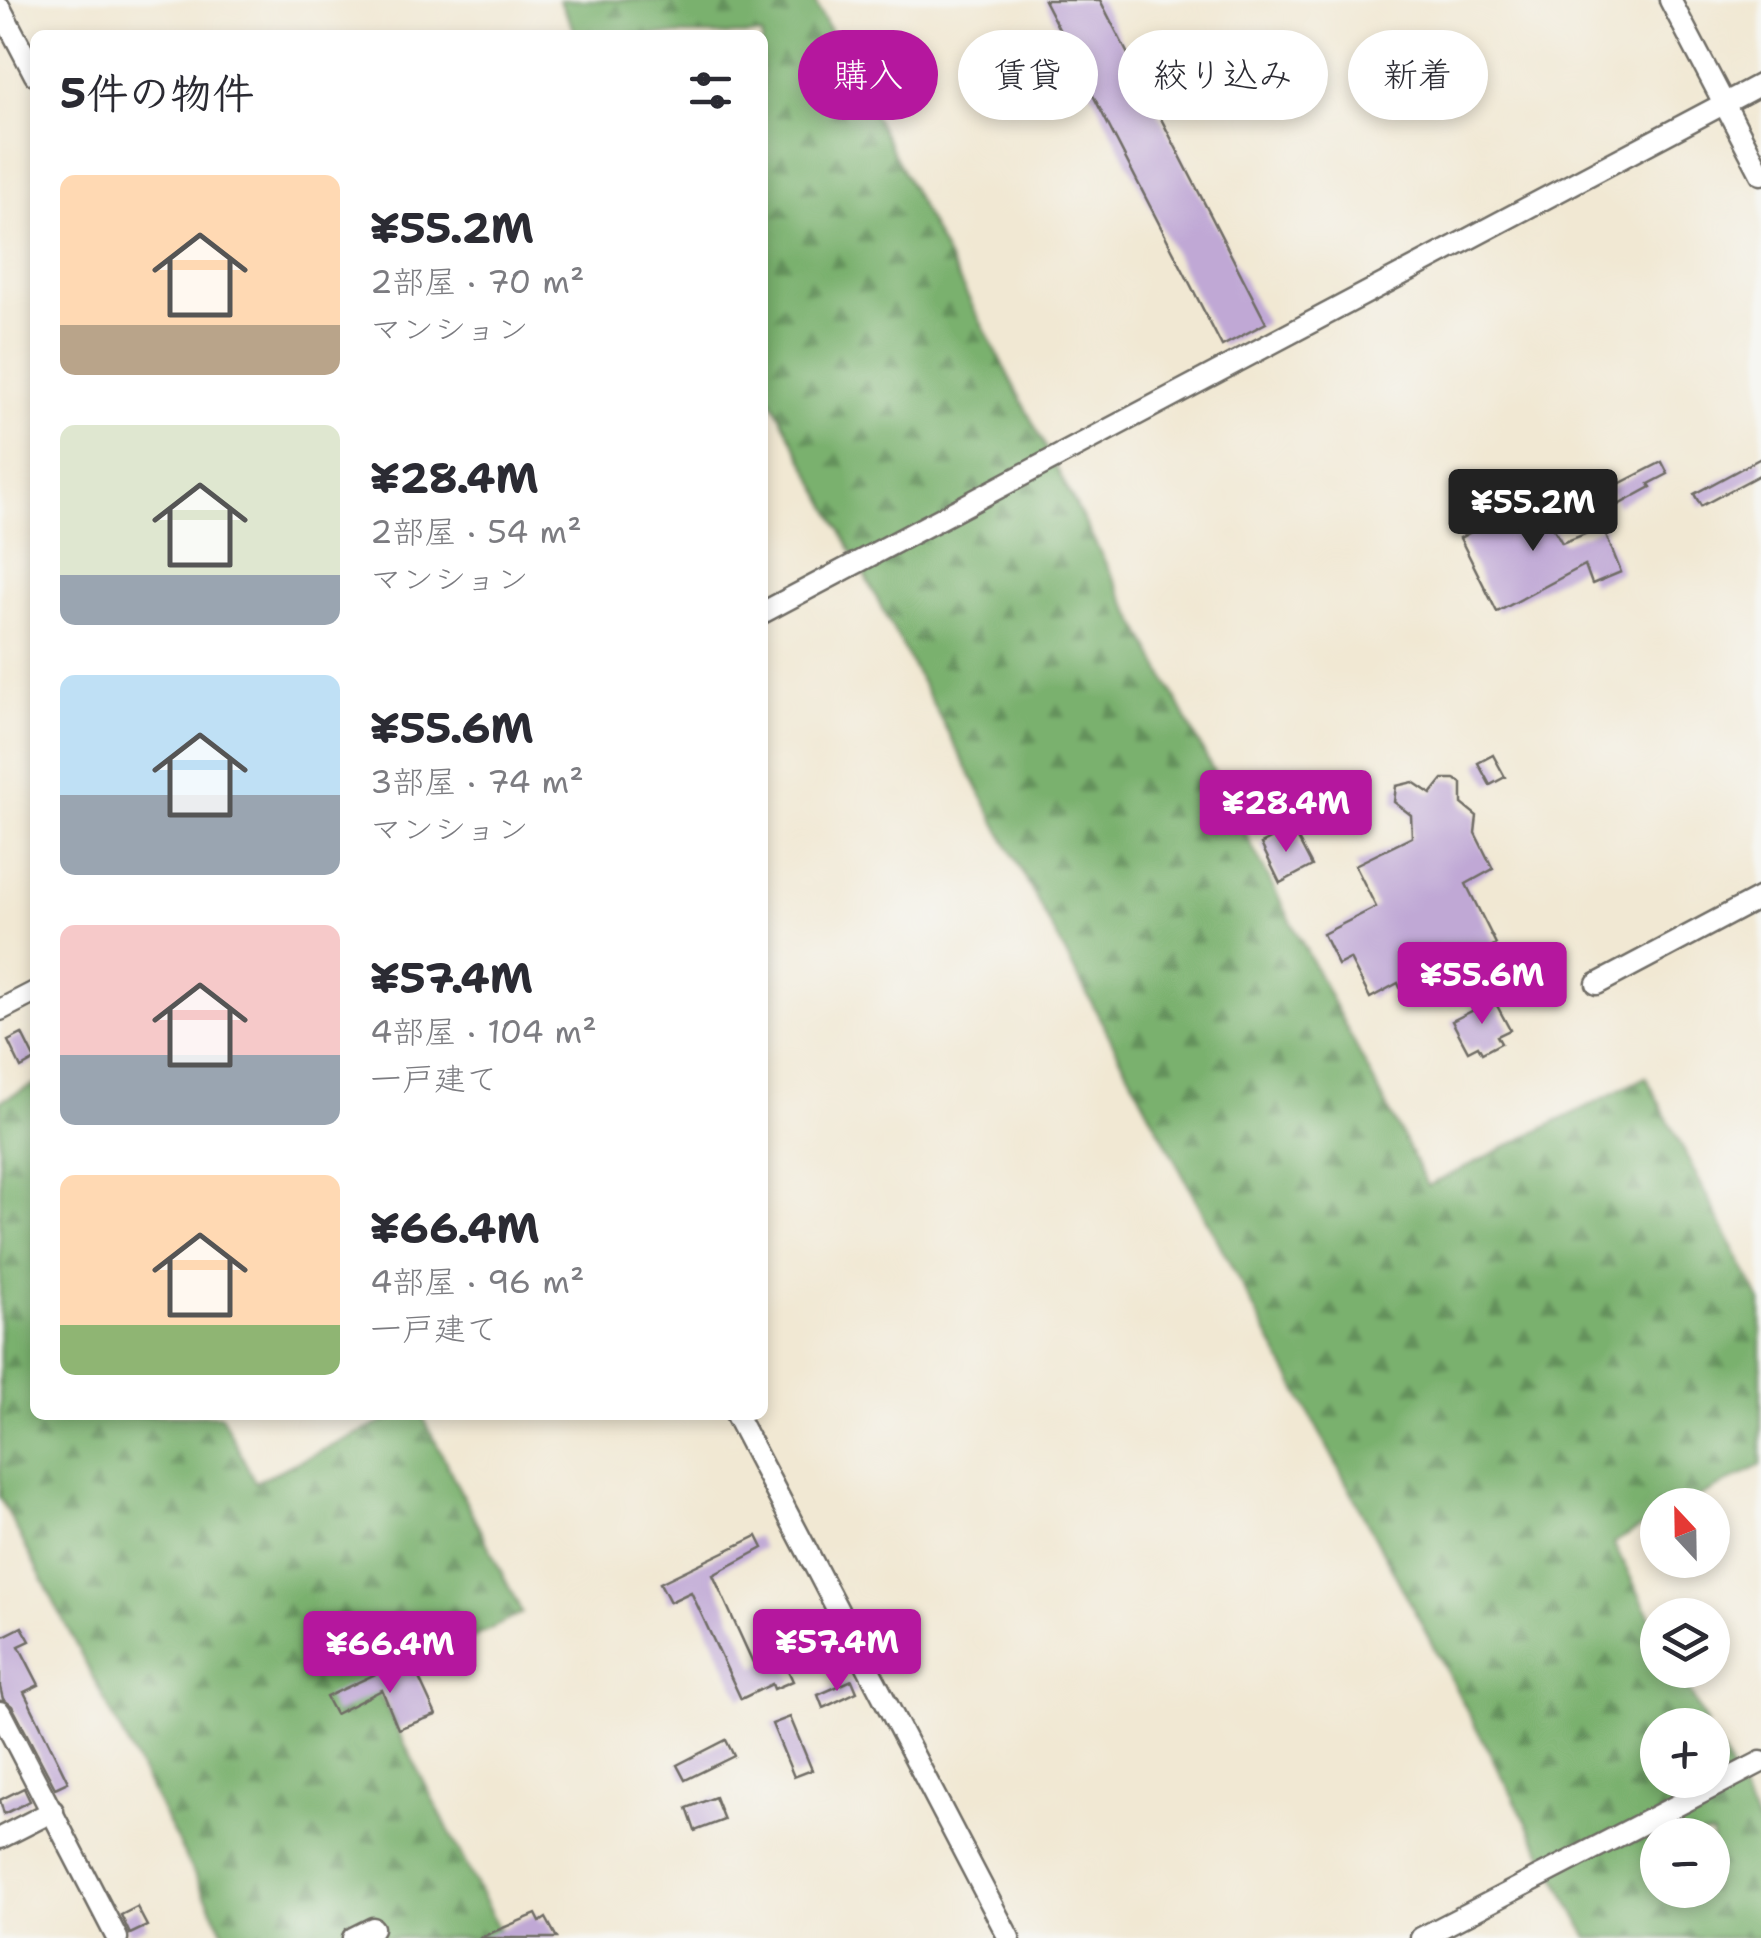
<!DOCTYPE html>
<html lang="ja">
<head>
<meta charset="utf-8">
<style>
  body { margin:0; font-family:"Shantell Sans","Klee One",sans-serif; background:#f7f7f7; color:#2b2b33; height:100vh; display:flex; flex-direction:column; font-size:38px; white-space:nowrap }
  * { box-sizing:border-box; margin:0 }
  p { font-size:32px; color:#7c7c81 }
  .icon { flex:none; width:55px; height:55px; fill:none; stroke:currentColor; stroke-width:2; stroke-linecap:round; stroke-linejoin:round }
  .map { position:relative; flex:1; overflow:hidden }
  .panel { position:absolute; left:30px; top:30px; width:738px; height:1390px; display:flex; flex-direction:column; background:#fff; border-radius:15px; box-shadow:0 5px 15px #0003 }
  .panel>* { flex:none }
  .guide { position:absolute; left:798px; top:30px; width:812px; height:90px; display:flex; gap:20px }
  .needle { width:65px; rotate:338deg }
  .buttons { position:absolute; left:1640px; top:1488px; display:grid; gap:20px }
  .buttons a { display:grid; place-items:center; width:90px; height:90px; border-radius:50%; background:#fff; box-shadow:0 5px 15px #0003; font-size:50px }
  .price { position:absolute; translate:-50% -85px; padding:0 22px; border-radius:10px; background:#b5179e; color:#fff; font-size:32px; line-height:65px; filter:drop-shadow(0 2px 5px #0008) }
  .price::after { content:''; position:absolute; left:50%; top:60px; width:30px; height:22px; margin-left:-15px; background:inherit; clip-path:polygon(0 0,100% 0,50% 100%) }
  .price.current { background:#222; color:#fff }
  ul { padding:0; list-style:none }
  li { display:flex; align-items:center; gap:30px; height:250px; padding:0 30px }
  li span { display:grid; place-items:center; flex:none; width:280px; height:200px; border-radius:15px; color:#555 }
  li>.icon { margin-inline-start:auto }
  span .icon { width:120px; height:120px; fill:#fffc; stroke-width:1 }
  li b { font-size:42px }
  h2 { display:flex; justify-content:space-between; align-items:center; height:120px; padding:0 30px; font-size:42px }
  .chip { padding:0 35px; border-radius:45px; background:#fff; box-shadow:0 5px 15px #0003; font-size:35px; line-height:90px }
  .chip.current { background:#b5179e; color:#fff }
  .map>svg:first-child { display:block }
  .forest { fill:url(#forest-firs); stroke:#526e4c; stroke-width:2.5; fill-rule:evenodd }
  .building { fill:#c0a8d5 }
  .lines { fill:none; stroke-linecap:round; stroke-linejoin:round }
  .street-casing { stroke:#706d66; stroke-width:25 }
  .street { stroke:#fff; stroke-width:20 }
</style>
</head>
<body>
<div class="map">
<svg width="1761" height="1938" viewBox="0 0 1761 1938">
  <defs>
    <pattern id="forest-firs" width="22" height="20" patternUnits="userSpaceOnUse" patternTransform="scale(2.5)"><rect width="22" height="20" fill="#7ab16e"/><path d="M5 1l3.5 6h-7zM16 11l3.5 6h-7z" fill="#64905b"/></pattern>
  </defs>
  <rect width="100%" height="100%" fill="#f6f6f2"/>
  <filter id="ink" filterUnits="userSpaceOnUse"><feTurbulence type="fractalNoise" baseFrequency=".01" numOctaves="2"/><feDisplacementMap in="SourceGraphic" scale="20" xChannelSelector="R" yChannelSelector="G"/><feConvolveMatrix kernelMatrix="1 2 1 2 8 2 1 2 1" color-interpolation-filters="sRGB"/></filter>
  <filter id="wash" filterUnits="userSpaceOnUse"><feTurbulence type="fractalNoise" baseFrequency=".0048" numOctaves="4" result="noise"/><feDisplacementMap in="SourceGraphic" scale="40" xChannelSelector="R" yChannelSelector="G"/><feGaussianBlur stdDeviation="2.25" result="paint"/><feColorMatrix in="noise" values="0 0 0 0 0 0 0 0 0 0 0 0 0 0 0 0 0 1.4 0 .05"/><feComposite in="paint" operator="in"/></filter>
  <g filter="url(#wash)">
    <rect width="100%" height="100%" fill="#f1e8d3"/>
    <!-- forest -->
    <g class="forest">
      <path d="M559 0H814L1428 1186 1646 1077 1761 1302V1465L1684 1505H1658L1657 1519 1613 1543 1657 1629 1658 1670H1679L1707 1725H1658V1780H1712L1713 1735 1761 1830V1938H1588L763 384 762 35H577ZM1658 1835H1712V1890H1658Z"/>
      <path d="M35 1084V1415H221L255 1482 398 1415H422L522 1613 376 1687 503 1938H227L0 1497V1101Z"/>
    </g>
    <g id="blocks">
      <!-- building -->
      <g class="building">
        <path d="M1044 0H1100L1266 323 1222 346Z"/>
        <path d="M1761 458V474L1701 506 1694 494Z"/>
        <path d="M1662 462 1668 474 1649 484 1651 487 1618 505 1609 489Z"/>
        <path d="M1536 497 1562 543 1603 527 1621 572 1592 584 1585 565 1497 612 1460 538Z"/>
        <path d="M1493 755 1505 777 1490 785 1478 763Z"/>
        <path d="M1443 779H1454L1462 783V804L1477 816 1475 833 1493 869 1466 884 1496 944 1402 992 1398 983 1370 998 1350 959 1338 965 1323 934 1376 907 1355 865 1412 837 1411 815 1394 802 1396 786 1413 782 1431 794Z"/>
        <path d="M1292 828 1312 866 1280 883 1261 844Z"/>
        <path d="M1494 1000 1510 1030 1497 1036 1501 1043 1482 1053 1478 1046 1468 1051 1452 1021Z"/>
        <path d="M22 1034 35 1060 21 1068 8 1041Z"/>
        <path d="M757 1536 763 1548 713 1575 755 1667 781 1655 793 1681 774 1689 772 1684 741 1699 691 1592 670 1602 660 1583Z"/>
        <path d="M22 1627 30 1641 19 1646 39 1685 24 1692 68 1782 55 1788 12 1706 3 1699 0 1687V1638Z"/>
        <path d="M412 1663 436 1715 422 1720 398 1729 382 1690 335 1714 326 1697 386 1669 390 1675Z"/>
        <path d="M852 1680 857 1692 823 1708 818 1695Z"/>
        <path d="M790 1717 812 1770 794 1777 772 1724Z"/>
        <path d="M726 1740 734 1756 685 1780 677 1765Z"/>
        <path d="M24 1788 30 1801 4 1814 0 1800Z"/>
        <path d="M715 1797 724 1820 695 1831 687 1808Z"/>
        <path d="M137 1907 147 1926 130 1934 121 1915Z"/>
        <path d="M536 1914 540 1922 546 1918 557 1938H479Z"/>
      </g>
    </g>
  </g>
  <g filter="url(#ink)">
    <use href="#blocks" fill-opacity="0" stroke="#706d66" stroke-width="2.5"/>
    <g class="lines">
      <!-- street casing -->
      <g class="street-casing">
        <g id="street">
          <path d="M1670 0 1761 174"/>
          <path d="M0 8 35 75"/>
          <path d="M762 613 1761 84"/>
          <path d="M1597 984 1761 897"/>
          <path d="M0 1010 35 992"/>
          <path d="M736 1415 1009 1938"/>
          <path d="M0 1712 117 1938"/>
          <path d="M0 1838 53 1811"/>
          <path d="M353 1938 373 1928"/>
          <path d="M1421 1938 1761 1762"/>
        </g>
      </g>
      <!-- street -->
      <use href="#street" class="street"/>
    </g>
  </g>
</svg>
<div class="buttons">
<a><svg class="needle" viewBox="-14 -14 28 28"><path d="M0-13l5 13h-10z" fill="#e53935"/><path d="M0 13l5-13h-10z" fill="#7c7c81"/></svg></a>
<a><svg class="icon" aria-label="layers" viewBox="0 0 24 24"><path d="M12 4l9 5-9 5-9-5zM3 14l9 5 9-5"/></svg></a>
<a>+</a>
<a>−</a>
</div>
<b class="price current" style="left:1533px;top:554px">¥55.2M</b>
<b class="price" style="left:1286px;top:855px">¥28.4M</b>
<b class="price" style="left:1482px;top:1027px">¥55.6M</b>
<b class="price" style="left:837px;top:1694px">¥57.4M</b>
<b class="price" style="left:390px;top:1696px">¥66.4M</b>
<div class="guide">
<a class="chip current">購入</a>
<a class="chip">賃貸</a>
<a class="chip">絞り込み</a>
<a class="chip">新着</a>
</div>
<section class="panel">
<h2>5件の物件<svg class="icon" aria-label="filters" viewBox="0 0 24 24"><path d="M4 7h16M4 17h16"/><circle cx="9" cy="7" r="2"/><circle cx="15" cy="17" r="2"/></svg></h2>
<ul>
<li><span style="background:linear-gradient(#ffd9b3 75%,#b9a48a 0)"><svg class="icon" aria-label="home" viewBox="0 0 24 24"><path d="M3 11l9-7 9 7M6 9v11h12V9"/></svg></span><div><b>¥55.2M</b><p>2部屋 · 70 m²</p><p>マンション</p></div></li>
<li><span style="background:linear-gradient(#dfe7d0 75%,#9aa5b1 0)"><svg class="icon" aria-label="home" viewBox="0 0 24 24"><path d="M3 11l9-7 9 7M6 9v11h12V9"/></svg></span><div><b>¥28.4M</b><p>2部屋 · 54 m²</p><p>マンション</p></div></li>
<li><span style="background:linear-gradient(#bfe0f5 60%,#9aa5b1 0)"><svg class="icon" aria-label="home" viewBox="0 0 24 24"><path d="M3 11l9-7 9 7M6 9v11h12V9"/></svg></span><div><b>¥55.6M</b><p>3部屋 · 74 m²</p><p>マンション</p></div></li>
<li><span style="background:linear-gradient(#f6c9c9 65%,#9aa5b1 0)"><svg class="icon" aria-label="home" viewBox="0 0 24 24"><path d="M3 11l9-7 9 7M6 9v11h12V9"/></svg></span><div><b>¥57.4M</b><p>4部屋 · 104 m²</p><p>一戸建て</p></div></li>
<li><span style="background:linear-gradient(#ffd9b3 75%,#8fb573 0)"><svg class="icon" aria-label="home" viewBox="0 0 24 24"><path d="M3 11l9-7 9 7M6 9v11h12V9"/></svg></span><div><b>¥66.4M</b><p>4部屋 · 96 m²</p><p>一戸建て</p></div></li>
</ul>
</section>
</div>
</body>
</html>
